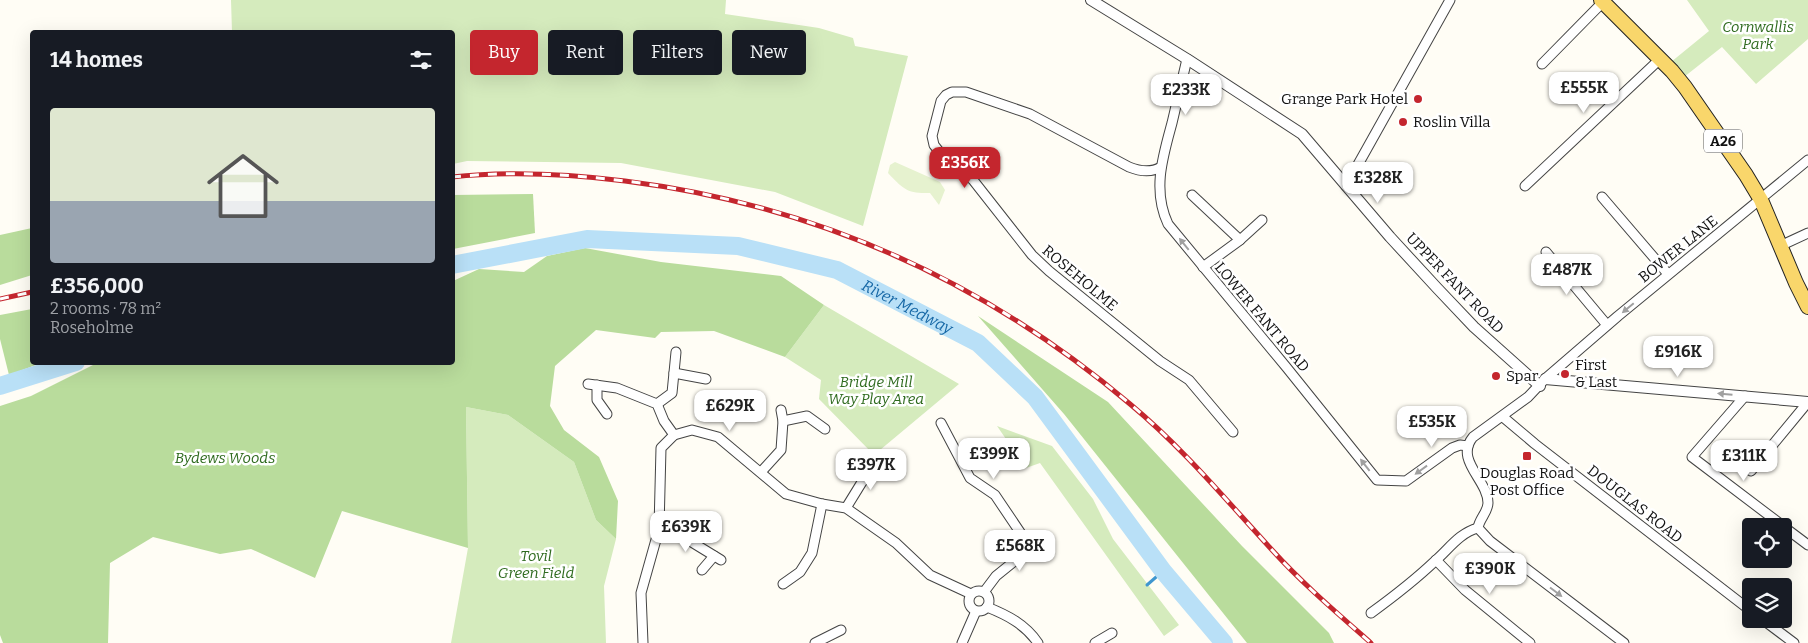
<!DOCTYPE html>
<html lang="en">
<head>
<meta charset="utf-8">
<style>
  body { margin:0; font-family:Bitter,serif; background:#242831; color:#f1f3f6; height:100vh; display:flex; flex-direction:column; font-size:19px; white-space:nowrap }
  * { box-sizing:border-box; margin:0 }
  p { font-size:16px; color:#9ea1a6 }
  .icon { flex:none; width:28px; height:28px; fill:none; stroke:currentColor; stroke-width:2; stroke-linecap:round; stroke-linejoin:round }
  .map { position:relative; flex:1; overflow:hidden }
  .side { position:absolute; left:30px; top:30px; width:425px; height:335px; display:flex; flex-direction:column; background:#171b24; border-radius:5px; box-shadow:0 5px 20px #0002 }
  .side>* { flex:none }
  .banner { position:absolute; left:470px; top:30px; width:475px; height:45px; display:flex; gap:10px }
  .buttons { position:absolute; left:1742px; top:518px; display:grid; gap:10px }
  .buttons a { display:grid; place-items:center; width:50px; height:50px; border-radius:5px; background:#171b24; box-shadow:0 5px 20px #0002; font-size:25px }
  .price { position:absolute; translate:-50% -42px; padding:0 11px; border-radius:10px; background:#fff; color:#222; font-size:16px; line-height:32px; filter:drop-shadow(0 1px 2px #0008) }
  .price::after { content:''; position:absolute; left:50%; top:30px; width:15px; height:11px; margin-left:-8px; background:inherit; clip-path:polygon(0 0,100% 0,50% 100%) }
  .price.selected { background:#c4262e; color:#fff }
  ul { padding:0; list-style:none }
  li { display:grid; align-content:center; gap:10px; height:265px; padding:0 20px }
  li+li { border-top:1px solid #363941 }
  li span { display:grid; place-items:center; height:155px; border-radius:5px; color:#555 }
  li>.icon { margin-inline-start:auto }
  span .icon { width:90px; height:90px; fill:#fffc; stroke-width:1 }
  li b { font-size:21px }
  h2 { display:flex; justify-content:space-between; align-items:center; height:60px; padding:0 20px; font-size:21px }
  .chip { padding:0 18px; border-radius:5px; background:#171b24; box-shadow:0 5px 20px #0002; font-size:18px; line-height:45px }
  .chip.selected { background:#c4262e; color:#fff }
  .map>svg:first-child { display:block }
  .green { fill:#d5ebbd }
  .forest { fill:#b9dc9c }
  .pitch { fill:#e6f2cf }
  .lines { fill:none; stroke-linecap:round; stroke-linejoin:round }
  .stream { stroke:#3f96cf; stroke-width:3 }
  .river { stroke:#b9e0f7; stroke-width:18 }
  .minor-casing { stroke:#444; stroke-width:11 }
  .tertiary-casing { stroke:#444; stroke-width:12 }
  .primary-casing { stroke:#222; stroke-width:16 }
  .minor { stroke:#fff; stroke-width:9 }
  .tertiary { stroke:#fff; stroke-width:10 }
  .primary { stroke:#f9d66b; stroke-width:14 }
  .rail-casing { stroke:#c4262e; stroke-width:5 }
  .rail { stroke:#fff; stroke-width:3; stroke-dasharray:9; stroke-linecap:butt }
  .oneway { fill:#a0a0a0 }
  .poi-dot { fill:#c4262e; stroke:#fff; stroke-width:2 }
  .labels { text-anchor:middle; stroke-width:5; stroke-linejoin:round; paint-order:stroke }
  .shield { fill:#fff; stroke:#585858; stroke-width:1 }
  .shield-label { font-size:14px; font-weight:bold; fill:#111 }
  .park-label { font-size:15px; font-style:italic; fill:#2f6b1f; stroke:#fff }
  .poi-label { font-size:15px; fill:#111; stroke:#fff; text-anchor:start }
  .street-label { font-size:15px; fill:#111; stroke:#fff }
  .water-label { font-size:16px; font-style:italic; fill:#1768a6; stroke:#fff }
</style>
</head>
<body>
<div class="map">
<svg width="1808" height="643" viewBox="0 0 1808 643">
  <rect width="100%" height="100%" fill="#fffdf5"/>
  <!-- green -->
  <g class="green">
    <path d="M231 0H726L725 14 819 28 853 38 855 46 908 56 863 226 775 192 621 163 467 161 453 164 452 32H232Z"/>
    <path d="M1687 0H1808V39L1756 84 1722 47 1684 77 1671 62 1709 31Z"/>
    <path d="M824 305 959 384 874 455 819 399 821 380 785 357Z"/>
    <path d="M466 407 508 415 574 462 596 520 616 539 604 586 606 643H451L468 548Z"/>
    <path d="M997 426 1052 446 1093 499 1113 539 1179 625 1164 636 1040 463 1026 468Z"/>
  </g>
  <!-- forest -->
  <g class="forest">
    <path d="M533 194 535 233 453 249V195Z"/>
    <path d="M32 228V275L0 285V235Z"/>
    <path d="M585 248 661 262 781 276 824 305 785 357 714 331 661 332 655 338 596 330 555 366 550 406 564 430 599 457 618 501 616 539 596 520 574 462 508 415 466 407 468 548 342 511 315 578 251 549 220 554 153 537 110 563 108 643H3L0 635V406L31 396 97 363 452 362 453 281 479 269 524 272 547 256Z"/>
    <path d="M32 309V362L41 363 9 375 0 339V315Z"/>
    <path d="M978 316 1108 402 1242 546 1329 633 1334 643H1247L1064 414Z"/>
  </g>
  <!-- pitch -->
  <path class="pitch" d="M895 162 940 182 945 190 939 205 930 193C908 194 903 189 888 173L890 165Z"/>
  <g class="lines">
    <!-- stream -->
    <path class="stream" d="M1147 585 1163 571"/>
    <!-- river -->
    <g class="river">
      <path id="s1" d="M452 265 587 239 738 246 837 270 978 343 1035 397 1163 571 1224 643"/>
      <path d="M0 386 76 362"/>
    </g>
    <!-- minor casing -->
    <g class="minor-casing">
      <g id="minor">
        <path d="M1187 59C1182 80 1177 101 1172 123 1163 156 1152 190 1168 224L1287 368 1377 480 1406 481 1452 448 1460 445 1468 446"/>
        <path d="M1542 64 1603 2"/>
        <path d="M1161 167C1151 173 1139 171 1129 167L1030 114 966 92H952L946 95 941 101 932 136 934 145 941 154 973 180 1032 255 1049 271 1160 361 1189 380 1233 432"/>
        <path d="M1346 186 1450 0"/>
        <path d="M1525 186 1660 59"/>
        <path d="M1192 195 1240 240"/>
        <path d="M1602 197 1668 274"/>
        <path d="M1780 246 1808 233"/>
        <path d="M1546 252 1607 325"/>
        <path d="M1203 267 1240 240 1262 220"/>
        <path d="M674 373 706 379"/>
        <path d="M588 384 617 388 657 404 664 421 674 435"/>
        <path d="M597 385V400L607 414"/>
        <path d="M1745 396 1692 457 1783 526"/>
        <path d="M657 404 672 393 676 352"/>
        <path d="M1503 417 1535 444 1751 611"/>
        <path d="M783 421 807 416 825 429"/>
        <path d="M941 423 970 478 995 495 1030 547"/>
        <path d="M1751 471 1808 402"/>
        <path d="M761 472 781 450 783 421 781 410"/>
        <path d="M846 508 862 482 882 463"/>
        <path d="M1784 527 1808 545"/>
        <path d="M1478 528C1479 519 1488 512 1488 503 1488 480 1454 460 1473 437L1528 397 1545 379 1618 316 1808 160"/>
        <path d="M1478 528 1490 541 1624 643"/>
        <path d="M659 529 690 541 721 560"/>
        <path d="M1436 560 1465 590 1530 643"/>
        <path d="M702 570 714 556"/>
        <path d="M783 584 800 572 812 553 822 504"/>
        <circle cx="979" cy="601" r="10"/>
        <path d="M984 592 996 576 1043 538"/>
        <path d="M987 607C1007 615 1025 624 1038 643"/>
        <path d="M1371 613C1393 597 1415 580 1435 561 1449 549 1459 533 1478 528"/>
        <path d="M1762 619 1794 643"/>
        <path d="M643 643 641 593 659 529 661 448 674 435 692 430 718 437 786 494 822 504 846 508 896 543 930 575 971 594"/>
        <path d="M815 643 841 630"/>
        <path d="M962 643 976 611"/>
        <path d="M1095 643 1112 633"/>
      </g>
    </g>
    <!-- tertiary casing -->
    <g class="tertiary-casing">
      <g id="tertiary">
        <path d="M1091 0 1187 59 1302 134 1390 237 1437 288 1474 327 1540 386"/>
        <path d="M1545 379 1808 402"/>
      </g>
    </g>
    <!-- primary casing -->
    <g class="primary-casing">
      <path id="primary" d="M1601 0 1672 71 1685 87 1746 175 1761 200 1796 283 1808 307"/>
    </g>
    <!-- minor -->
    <use href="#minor" class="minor"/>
    <!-- tertiary -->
    <use href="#tertiary" class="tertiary"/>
    <!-- primary -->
    <use href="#primary" class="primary"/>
    <!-- rail casing -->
    <g class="rail-casing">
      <g id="rail">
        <path d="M452 177C509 171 568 174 625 181 816 205 983 280 1130 404 1183 448 1226 500 1273 551 1303 584 1337 613 1371 643"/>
        <path d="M0 299 32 292"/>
      </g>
    </g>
    <!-- rail -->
    <use href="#rail" class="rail"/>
  </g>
  <!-- one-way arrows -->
  <defs><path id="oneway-solid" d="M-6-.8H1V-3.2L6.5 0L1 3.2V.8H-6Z" transform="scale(1.25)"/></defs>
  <g class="oneway">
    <use href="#oneway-solid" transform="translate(1184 244) rotate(-129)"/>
    <use href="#oneway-solid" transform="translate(1628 308) rotate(140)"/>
    <use href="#oneway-solid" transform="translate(1725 394) rotate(-175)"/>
    <use href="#oneway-solid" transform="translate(1365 465) rotate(-128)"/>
    <use href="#oneway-solid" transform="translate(1421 470) rotate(144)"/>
    <use href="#oneway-solid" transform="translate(1556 592) rotate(37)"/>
  </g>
  <!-- markers -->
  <g class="poi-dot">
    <circle cx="1418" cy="99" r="5"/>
    <circle cx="1403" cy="122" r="5"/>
    <circle cx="1565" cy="374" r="5"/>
    <circle cx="1496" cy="376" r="5"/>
    <rect x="1522" y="451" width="10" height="10" rx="2.5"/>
  </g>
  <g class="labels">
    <!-- shield labels -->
    <rect class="shield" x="1704" y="129.5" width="38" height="23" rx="4"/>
    <g class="shield-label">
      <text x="1723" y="146">A26</text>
    </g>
    <!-- park labels -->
    <g class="park-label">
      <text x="1758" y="32">Cornwallis<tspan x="1758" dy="17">Park</tspan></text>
      <text x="876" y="387">Bridge Mill<tspan x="876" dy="17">Way Play Area</tspan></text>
      <text x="225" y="463">Bydews Woods</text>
      <text x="536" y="561">Tovil<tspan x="536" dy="17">Green Field</tspan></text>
    </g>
    <!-- poi labels -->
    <g class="poi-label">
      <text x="1408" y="104" text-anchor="end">Grange Park Hotel</text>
      <text x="1413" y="127">Roslin Villa</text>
      <text x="1575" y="370">First<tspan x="1575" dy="17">&amp; Last</tspan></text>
      <text x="1506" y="381">Spar</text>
      <text x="1527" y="478" text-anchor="middle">Douglas Road<tspan x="1527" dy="17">Post Office</tspan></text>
    </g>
    <!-- street labels -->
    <g class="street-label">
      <text transform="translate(1678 249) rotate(-39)" y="5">BOWER LANE</text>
      <text transform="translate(1080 278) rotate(40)" y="5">ROSEHOLME</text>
      <text transform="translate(1455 283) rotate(46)" y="5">UPPER FANT ROAD</text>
      <text transform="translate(1262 317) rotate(50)" y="5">LOWER FANT ROAD</text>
      <text transform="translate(1635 504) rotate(38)" y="5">DOUGLAS ROAD</text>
    </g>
    <!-- water labels -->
    <g class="water-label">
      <text dy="6" stroke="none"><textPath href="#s1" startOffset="470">River Medway</textPath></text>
    </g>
  </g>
</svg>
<div class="buttons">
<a><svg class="icon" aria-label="locate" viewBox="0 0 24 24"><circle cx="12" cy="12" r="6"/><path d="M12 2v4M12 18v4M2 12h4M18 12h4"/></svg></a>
<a><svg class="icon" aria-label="layers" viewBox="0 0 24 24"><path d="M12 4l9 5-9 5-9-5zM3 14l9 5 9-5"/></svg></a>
</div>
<b class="price" style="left:1584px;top:114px">£555K</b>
<b class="price" style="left:1186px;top:116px">£233K</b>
<b class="price selected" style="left:965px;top:189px">£356K</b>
<b class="price" style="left:1378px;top:204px">£328K</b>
<b class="price" style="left:1567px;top:296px">£487K</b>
<b class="price" style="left:1678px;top:378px">£916K</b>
<b class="price" style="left:730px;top:432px">£629K</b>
<b class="price" style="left:1432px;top:448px">£535K</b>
<b class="price" style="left:994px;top:480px">£399K</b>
<b class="price" style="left:1744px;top:482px">£311K</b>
<b class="price" style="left:871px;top:491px">£397K</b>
<b class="price" style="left:686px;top:553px">£639K</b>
<b class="price" style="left:1020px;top:572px">£568K</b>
<b class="price" style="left:1490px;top:595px">£390K</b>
<div class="banner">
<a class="chip selected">Buy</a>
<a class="chip">Rent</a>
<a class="chip">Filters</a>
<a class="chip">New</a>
</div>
<section class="side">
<h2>14 homes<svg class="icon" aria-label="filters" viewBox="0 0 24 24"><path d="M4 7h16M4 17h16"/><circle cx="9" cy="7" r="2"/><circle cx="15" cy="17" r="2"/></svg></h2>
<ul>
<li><span style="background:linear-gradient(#dfe7d0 60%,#9aa5b1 0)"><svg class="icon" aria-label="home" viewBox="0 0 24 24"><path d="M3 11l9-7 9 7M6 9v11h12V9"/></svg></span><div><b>£356,000</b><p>2 rooms · 78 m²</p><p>Roseholme</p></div></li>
</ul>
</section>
</div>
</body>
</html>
